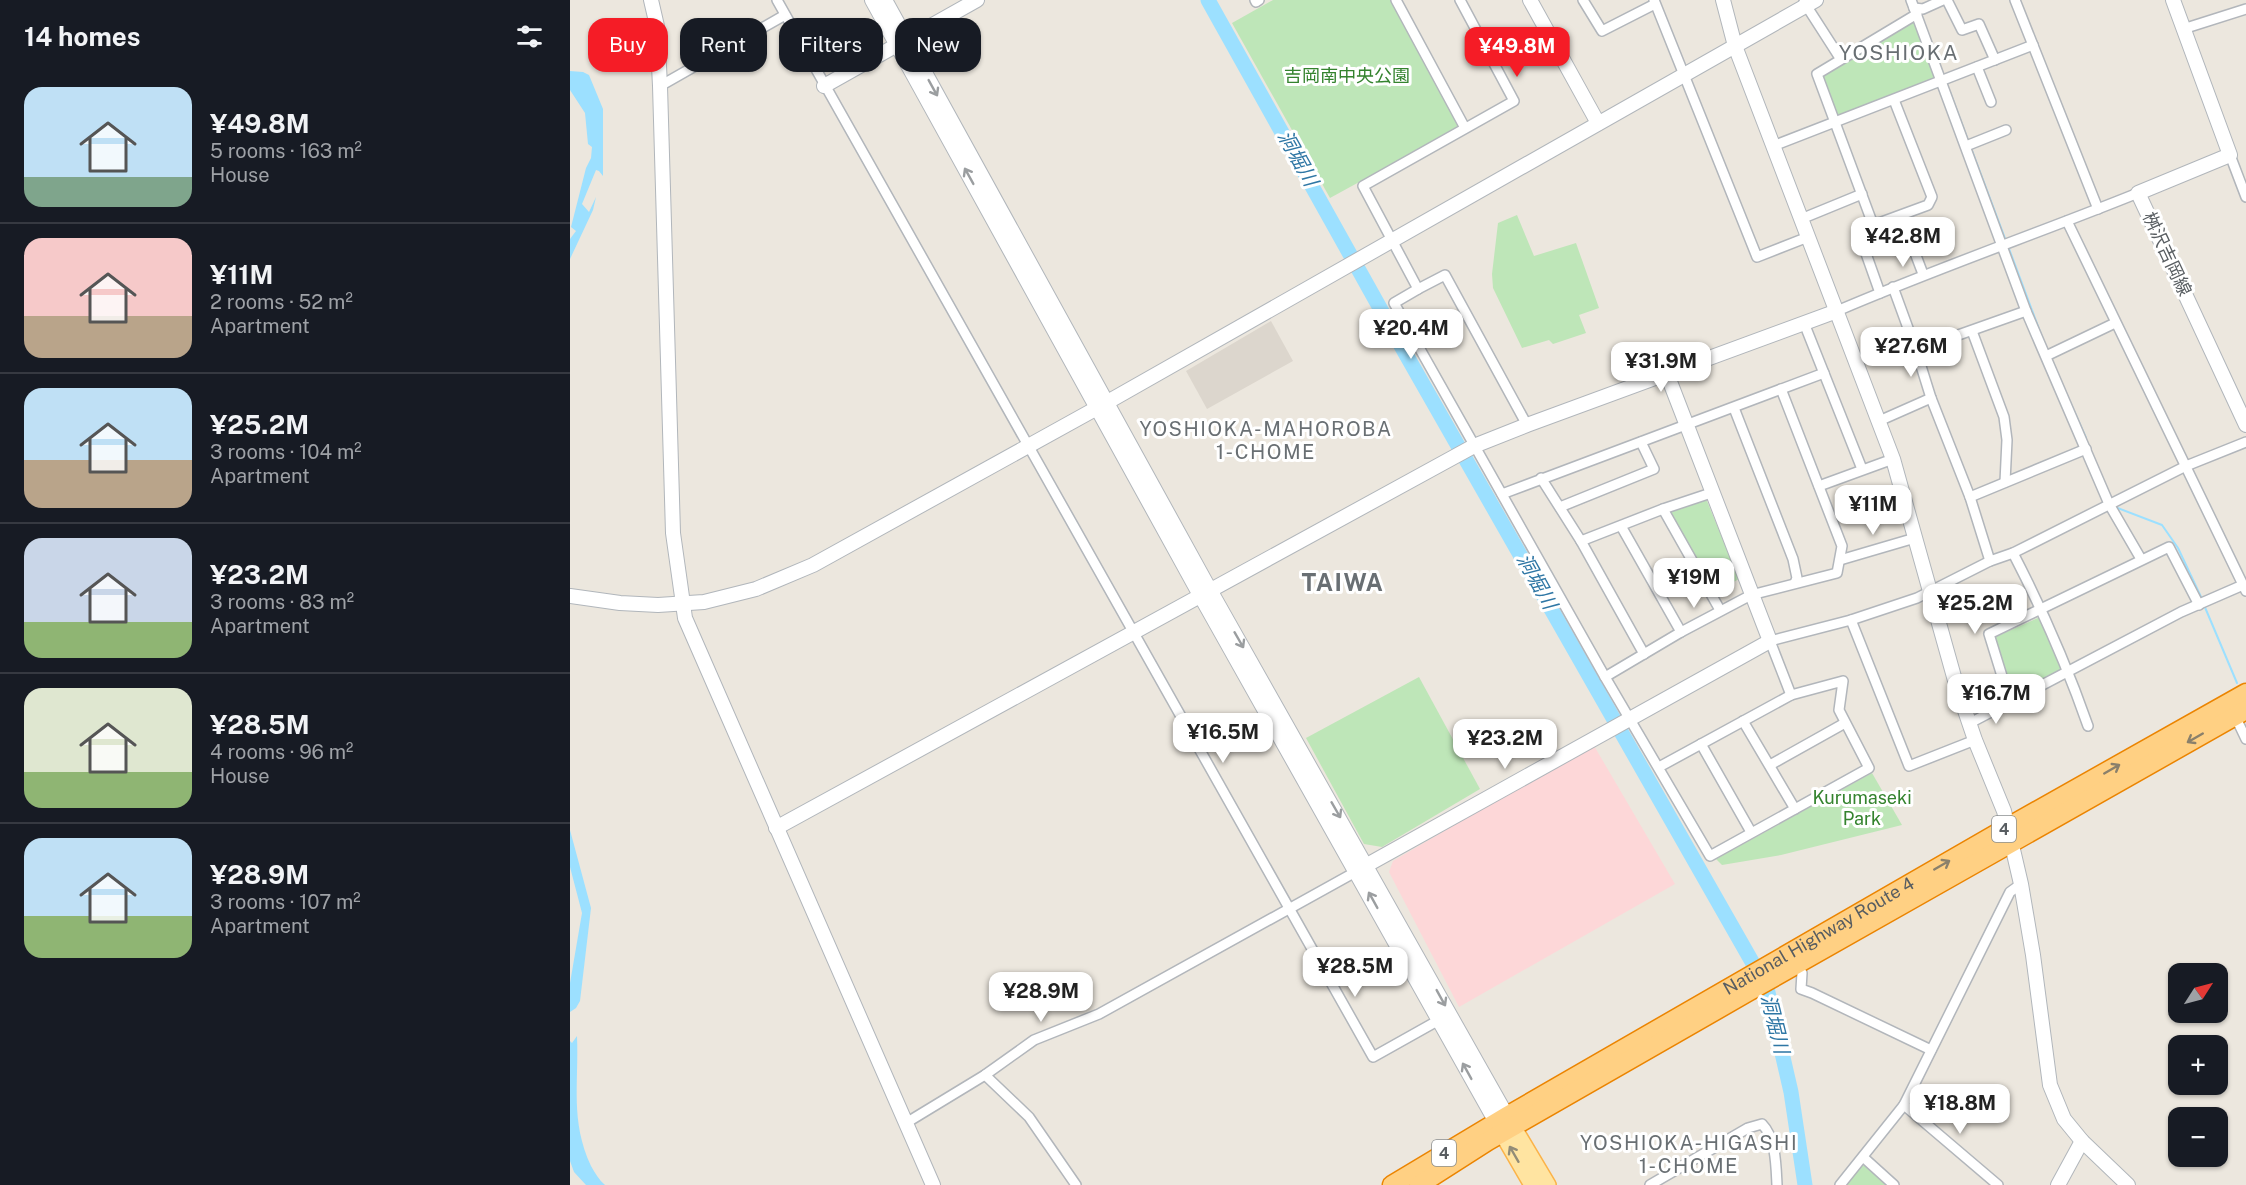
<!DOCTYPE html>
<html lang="en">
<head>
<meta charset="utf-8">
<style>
  body { margin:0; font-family:"Public Sans","Noto Sans JP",sans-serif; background:#242831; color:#f1f3f6; height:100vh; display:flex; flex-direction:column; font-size:22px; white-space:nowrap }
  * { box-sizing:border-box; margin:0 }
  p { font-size:20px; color:#9ea1a6 }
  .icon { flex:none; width:33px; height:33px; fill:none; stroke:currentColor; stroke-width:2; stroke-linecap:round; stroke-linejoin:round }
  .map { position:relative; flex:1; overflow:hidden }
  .drawer { display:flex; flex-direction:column; background:#171b24; width:570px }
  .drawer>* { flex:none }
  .guide { position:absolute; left:18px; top:18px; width:570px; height:54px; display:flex; gap:12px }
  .needle { width:39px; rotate:54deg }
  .fabs { position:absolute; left:1598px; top:963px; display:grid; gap:12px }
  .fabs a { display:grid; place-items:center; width:60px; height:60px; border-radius:12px; background:#171b24; box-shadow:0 2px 4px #0004; font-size:30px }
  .price { position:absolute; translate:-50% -51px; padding:0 14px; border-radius:12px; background:#fff; color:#222; font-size:20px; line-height:39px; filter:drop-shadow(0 2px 3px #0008) }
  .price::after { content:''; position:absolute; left:50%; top:36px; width:18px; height:14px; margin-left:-9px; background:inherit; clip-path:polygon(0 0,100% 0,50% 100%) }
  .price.active { background:#f51c26; color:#fff }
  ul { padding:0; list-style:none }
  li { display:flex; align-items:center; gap:18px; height:150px; padding:0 24px }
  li+li { border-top:2px solid #363941 }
  li span { display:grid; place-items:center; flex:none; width:168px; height:120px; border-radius:18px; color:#555 }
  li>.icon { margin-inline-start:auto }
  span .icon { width:72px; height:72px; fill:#fffc; stroke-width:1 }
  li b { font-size:26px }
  h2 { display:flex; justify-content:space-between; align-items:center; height:72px; padding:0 24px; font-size:26px }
  .tag { padding:0 21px; border-radius:18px; background:#171b24; box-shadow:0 2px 4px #0004; font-size:21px; line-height:54px }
  .tag.active { background:#f51c26; color:#fff }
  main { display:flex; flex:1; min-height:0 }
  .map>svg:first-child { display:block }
  .education { fill:#dcd6cd }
  .medical { fill:#fdd7d8 }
  .green { fill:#bee6b8 }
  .water { fill:#9ce0ff }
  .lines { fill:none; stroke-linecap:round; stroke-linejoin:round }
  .stream { stroke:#9ce0ff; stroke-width:2 }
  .river { stroke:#9ce0ff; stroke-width:15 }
  .street-casing { stroke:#b2b6bb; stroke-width:12 }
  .secondary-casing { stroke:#b1b6bb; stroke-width:16 }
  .primary-casing { stroke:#fbb349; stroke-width:18 }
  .highway-casing { stroke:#eb8400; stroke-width:21 }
  .street { stroke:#fff; stroke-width:9 }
  .secondary { stroke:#fff; stroke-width:14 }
  .primary { stroke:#ffe4a1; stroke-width:15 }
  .highway { stroke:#ffd083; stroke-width:18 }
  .oneway { stroke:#9b9ea0 }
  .oneway2 { stroke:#8a806b }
  .oneway3 { stroke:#928c77 }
  .labels { text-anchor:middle; stroke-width:6; stroke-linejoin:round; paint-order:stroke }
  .shield { fill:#fff; stroke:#8a8e90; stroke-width:1.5 }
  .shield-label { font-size:16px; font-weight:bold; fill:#585d61 }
  .park-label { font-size:18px; fill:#34832e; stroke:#fff }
  .street-label { font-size:18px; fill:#585d61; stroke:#fff }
  .water-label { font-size:20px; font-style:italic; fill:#2f77a5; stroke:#fff }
  .neighbourhood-label { font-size:20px; letter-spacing:1.5px; fill:#696f73; stroke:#fff }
  .quarter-label { font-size:21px; letter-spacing:1.5px; fill:#696f73; stroke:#fff }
  .district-label { font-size:24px; font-weight:bold; letter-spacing:1.5px; fill:#696f73; stroke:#fff }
</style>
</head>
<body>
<main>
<section class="drawer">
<h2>14 homes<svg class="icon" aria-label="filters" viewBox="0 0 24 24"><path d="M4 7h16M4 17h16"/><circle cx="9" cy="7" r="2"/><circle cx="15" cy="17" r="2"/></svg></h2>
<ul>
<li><span style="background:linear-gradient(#bfe0f5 75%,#7fa58c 0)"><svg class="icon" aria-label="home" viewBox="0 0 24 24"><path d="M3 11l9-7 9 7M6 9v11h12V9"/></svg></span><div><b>¥49.8M</b><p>5 rooms · 163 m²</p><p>House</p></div></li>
<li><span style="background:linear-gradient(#f6c9c9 65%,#b9a48a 0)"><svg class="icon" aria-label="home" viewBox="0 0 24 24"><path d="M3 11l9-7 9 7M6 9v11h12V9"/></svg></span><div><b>¥11M</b><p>2 rooms · 52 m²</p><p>Apartment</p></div></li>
<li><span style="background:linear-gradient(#bfe0f5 60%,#b9a48a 0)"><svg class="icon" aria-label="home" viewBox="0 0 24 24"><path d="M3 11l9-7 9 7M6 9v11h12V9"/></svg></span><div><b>¥25.2M</b><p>3 rooms · 104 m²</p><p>Apartment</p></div></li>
<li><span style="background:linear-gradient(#c9d6e8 70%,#8fb573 0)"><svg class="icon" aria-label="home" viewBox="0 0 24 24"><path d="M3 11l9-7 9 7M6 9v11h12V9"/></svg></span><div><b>¥23.2M</b><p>3 rooms · 83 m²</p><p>Apartment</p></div></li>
<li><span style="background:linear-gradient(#dfe7d0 70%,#8fb573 0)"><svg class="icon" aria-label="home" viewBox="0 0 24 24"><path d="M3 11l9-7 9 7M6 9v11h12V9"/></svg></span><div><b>¥28.5M</b><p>4 rooms · 96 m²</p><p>House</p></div></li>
<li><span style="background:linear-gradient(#bfe0f5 65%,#8fb573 0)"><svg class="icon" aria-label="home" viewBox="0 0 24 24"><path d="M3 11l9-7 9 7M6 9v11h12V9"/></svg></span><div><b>¥28.9M</b><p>3 rooms · 107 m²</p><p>Apartment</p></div></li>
</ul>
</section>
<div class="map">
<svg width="1676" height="1185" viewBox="0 0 1676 1185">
  <rect width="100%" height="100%" fill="#ece7de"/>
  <!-- education -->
  <path class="education" d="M701 321 723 361 637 409 616 371Z"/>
  <!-- medical -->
  <path class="medical" d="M1023 744 1105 884 889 1007 819 872 823 861Z"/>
  <!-- green -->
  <g class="green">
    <path d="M703 0H820L888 123 886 129 760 198 662 23Z"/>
    <path d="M1347 17 1371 79 1270 117 1264 115 1250 75Z"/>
    <path d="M947 215 964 256 1006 243 1029 308 1009 315 1016 333 983 344 979 340 952 348 923 288 922 274 928 223Z"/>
    <path d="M1131 499 1137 501 1169 579 1145 592 1100 516 1102 510Z"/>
    <path d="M1470 617 1496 671 1442 697 1423 638Z"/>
    <path d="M849 677 910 789 812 847 794 844 736 738Z"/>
    <path d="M1302 773 1332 825 1211 855 1152 865 1146 859Z"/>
    <path d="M1292 1166H1299L1319 1185H1275Z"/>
  </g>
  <!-- water -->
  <g class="water">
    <path d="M0 71 13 72 19 75 33 109V176L29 171 26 170 12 204 19 212 26 197 23 210 0 259V239L6 231 1 227 16 168 21 158 22 147 18 144 15 113 0 90Z"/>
    <path d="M0 830 21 908 10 1001 6 1008 0 1012V983L12 913 0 867Z"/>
    <path d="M7 1036C9 1085 0 1120 21 1166 25 1173 29 1180 35 1185H16L4 1172 0 1161V1041L2 1043Z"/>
  </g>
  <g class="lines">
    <!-- stream -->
    <g class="stream">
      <path d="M1380 92 1399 143"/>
      <path d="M1401 148 1436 241"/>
      <path d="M1438 246 1475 345"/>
      <path d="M1488 375 1516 438"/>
      <path d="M1545 507 1592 525 1608 548 1632 599"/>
      <path d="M1634 605 1667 683"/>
    </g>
    <!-- river -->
    <path class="river" d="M638 0 834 351 1197 988 1221 1092 1235 1185"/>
    <!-- street casing -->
    <g class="street-casing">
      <g id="street">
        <path d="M207 0 803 1057 869 1020"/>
        <path d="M685 0 686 2 689 0"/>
        <path d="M826 0 895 128"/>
        <path d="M890 0 944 101 793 186 848 289 875 275 957 425"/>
        <path d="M1013 0 1032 31 1085 4"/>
        <path d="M1084 0 1187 257 1238 237"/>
        <path d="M1341 0 1456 311 1539 504 1571 559"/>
        <path d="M1377 0 1392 30 1409 24 1425 60"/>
        <path d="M1445 0 1528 209"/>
        <path d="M1234 2 1270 58"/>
        <path d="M1344 8 1353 9 1373 0"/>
        <path d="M1613 29 1676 9"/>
        <path d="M1407 67 1421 102"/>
        <path d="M90 86 215 15"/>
        <path d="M1324 100 1362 197 1358 205 1309 223 1302 222 1247 74 1347 14"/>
        <path d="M1203 146 1463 45"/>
        <path d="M1396 146 1436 130"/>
        <path d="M1660 155 1676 197"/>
        <path d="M1331 216 1353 274"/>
        <path d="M1231 219 1292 194"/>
        <path d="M1497 221 1676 591"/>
        <path d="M1302 222 1288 231 1310 293"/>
        <path d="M1323 287 1346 350 1361 398 1400 497 1420 561"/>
        <path d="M848 289 824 303 1035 677 1140 856 1299 768 1269 710 1273 681 1221 695 1089 767"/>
        <path d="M1267 311C1367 268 1469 233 1568 193"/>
        <path d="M1234 323 1292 469"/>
        <path d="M1402 331 1434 417 1437 440 1435 482"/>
        <path d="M1346 350 1456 311"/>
        <path d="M1476 356 1545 323"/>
        <path d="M1164 408 1223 559 1227 578 1225 583"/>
        <path d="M1309 421 1361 398"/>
        <path d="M971 478 1011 541 1074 654"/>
        <path d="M1249 486 1323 459"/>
        <path d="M932 494 1254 373"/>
        <path d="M1400 497 1516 449"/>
        <path d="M990 507 1084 469 1071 442"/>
        <path d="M1093 509 1150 610"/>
        <path d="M1051 526 1111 632"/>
        <path d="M1011 541 1093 509 1141 493"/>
        <path d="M1443 553C1472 609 1497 666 1518 726"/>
        <path d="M1270 560 1345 538"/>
        <path d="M1281 620 1339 766 1405 740"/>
        <path d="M1035 677 1111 632 1181 595 1267 573 1272 546 1211 389"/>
        <path d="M1221 695 1200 641 1281 620 1347 598 1420 561 1443 553 1616 466 1676 442"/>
        <path d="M1440 702 1419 634 1599 547 1629 605"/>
        <path d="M1665 716 1676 739"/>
        <path d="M1173 721 1225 809"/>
        <path d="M1400 723 1611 612 1673 585"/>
        <path d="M1131 744 1181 832"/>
        <path d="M1200 765 1275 723"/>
        <path d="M1227 964 1232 973 1231 989 1242 993 1361 1050"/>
        <path d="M415 1075 459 1117 506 1185"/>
        <path d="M1334 1105 1428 1185"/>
        <path d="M336 1123 415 1075 464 1040 529 1014 789 870"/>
        <path d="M1293 1157 1324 1185"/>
        <path d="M1080 1185 1178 1128 1192 1124C1206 1138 1206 1166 1207 1185"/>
        <path d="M1270 1185 1334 1105 1440 892 1451 884"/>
      </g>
    </g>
    <!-- secondary casing -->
    <g class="secondary-casing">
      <g id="secondary">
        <path d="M81 0 87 26 90 86 103 533 115 618 363 1185"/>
        <path d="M302 0 630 595 926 1122"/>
        <path d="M315 0 640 590 937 1116"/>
        <path d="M960 0 1028 123"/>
        <path d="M1153 0 1165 46 1323 459 1386 684 1405 740 1434 811 1451 884 1463 955 1480 1085 1494 1119 1512 1141 1558 1185"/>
        <path d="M1603 0 1660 155 1568 193 1676 425"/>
        <path d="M254 86 407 0"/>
        <path d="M0 596 50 603 88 605 134 602 186 589 243 565 527 408 1246 0"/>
        <path d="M206 828 904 446 957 425 1267 311"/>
        <path d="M797 865 1200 641 1097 374"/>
        <path d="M1488 1185 1512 1141"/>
      </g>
    </g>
    <!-- primary casing -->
    <g class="primary-casing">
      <g id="primary">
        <path d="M938 1118 978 1185"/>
        <path d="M926 1123 962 1185"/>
      </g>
    </g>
    <!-- highway casing -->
    <g class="highway-casing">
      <g id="highway">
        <path id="s1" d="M822 1185 937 1116 1438 827 1676 693"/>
        <path d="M849 1185 918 1141 1178 992 1676 710"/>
      </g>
    </g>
    <!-- street -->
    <use href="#street" class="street"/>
    <!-- secondary -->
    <use href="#secondary" class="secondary"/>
    <!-- primary -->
    <use href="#primary" class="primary"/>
    <!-- highway -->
    <use href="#highway" class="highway"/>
  </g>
  <!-- one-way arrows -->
  <defs><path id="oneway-shaft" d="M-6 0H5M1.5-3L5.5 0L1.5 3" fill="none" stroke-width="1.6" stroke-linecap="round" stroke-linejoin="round" transform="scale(1.5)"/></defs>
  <g class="oneway">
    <use href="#oneway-shaft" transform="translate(363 88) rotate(61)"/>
    <use href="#oneway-shaft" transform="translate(399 176) rotate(-119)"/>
    <use href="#oneway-shaft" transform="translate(669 640) rotate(60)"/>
    <use href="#oneway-shaft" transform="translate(766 810) rotate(60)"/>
    <use href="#oneway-shaft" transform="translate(803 900) rotate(-119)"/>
    <use href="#oneway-shaft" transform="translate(871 998) rotate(61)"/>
    <use href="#oneway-shaft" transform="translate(897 1071) rotate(-119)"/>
  </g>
  <g class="oneway2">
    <use href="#oneway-shaft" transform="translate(1625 738) rotate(150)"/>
    <use href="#oneway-shaft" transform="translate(1542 769) rotate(-30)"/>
    <use href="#oneway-shaft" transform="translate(1372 865) rotate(-30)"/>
  </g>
  <use class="oneway3" href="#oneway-shaft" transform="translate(944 1154) rotate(-120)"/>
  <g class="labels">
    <!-- shield labels -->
    <g class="shield">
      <rect x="1422" y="816" width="24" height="26" rx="4.5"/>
      <rect x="862" y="1140" width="24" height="26" rx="4.5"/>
    </g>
    <g class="shield-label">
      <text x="1434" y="835">4</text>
      <text x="874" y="1159">4</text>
    </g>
    <!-- park labels -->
    <g class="park-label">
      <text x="777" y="82">吉岡南中央公園</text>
      <text x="1292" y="804">Kurumaseki<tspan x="1292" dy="21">Park</tspan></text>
    </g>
    <!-- street labels -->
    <g class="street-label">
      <text transform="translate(1597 254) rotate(65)" y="6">桝沢吉岡線</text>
      <text dy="6" stroke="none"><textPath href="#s1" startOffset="494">National Highway Route 4</textPath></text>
    </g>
    <!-- water labels -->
    <g class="water-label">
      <text transform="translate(728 158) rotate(61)" y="7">洞堀川</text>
      <text transform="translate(967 581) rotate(61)" y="7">洞堀川</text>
      <text transform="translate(1205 1024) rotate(76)" y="7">洞堀川</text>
    </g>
    <!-- neighbourhood labels -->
    <g class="neighbourhood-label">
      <text x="696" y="436">YOSHIOKA-MAHOROBA<tspan x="696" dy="23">1-CHOME</tspan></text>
      <text x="1119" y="1150">YOSHIOKA-HIGASHI<tspan x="1119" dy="23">1-CHOME</tspan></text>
    </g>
    <!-- quarter labels -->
    <g class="quarter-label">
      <text x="1329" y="60">YOSHIOKA</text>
    </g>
    <!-- district labels -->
    <g class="district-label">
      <text x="773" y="591">TAIWA</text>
    </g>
  </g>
</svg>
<div class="fabs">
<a><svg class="needle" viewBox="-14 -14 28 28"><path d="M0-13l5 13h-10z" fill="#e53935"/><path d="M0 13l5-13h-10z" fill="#9ea1a6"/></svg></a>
<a>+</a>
<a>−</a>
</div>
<b class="price active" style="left:947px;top:78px">¥49.8M</b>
<b class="price" style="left:1333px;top:268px">¥42.8M</b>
<b class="price" style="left:841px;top:360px">¥20.4M</b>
<b class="price" style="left:1341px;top:378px">¥27.6M</b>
<b class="price" style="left:1091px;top:393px">¥31.9M</b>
<b class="price" style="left:1303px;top:536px">¥11M</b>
<b class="price" style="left:1124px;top:609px">¥19M</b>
<b class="price" style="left:1405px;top:635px">¥25.2M</b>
<b class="price" style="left:1426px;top:725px">¥16.7M</b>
<b class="price" style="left:653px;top:764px">¥16.5M</b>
<b class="price" style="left:935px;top:770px">¥23.2M</b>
<b class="price" style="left:785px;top:998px">¥28.5M</b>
<b class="price" style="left:471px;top:1023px">¥28.9M</b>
<b class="price" style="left:1390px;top:1135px">¥18.8M</b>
<div class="guide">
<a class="tag active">Buy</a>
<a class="tag">Rent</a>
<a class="tag">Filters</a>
<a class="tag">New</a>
</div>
</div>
</main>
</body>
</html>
